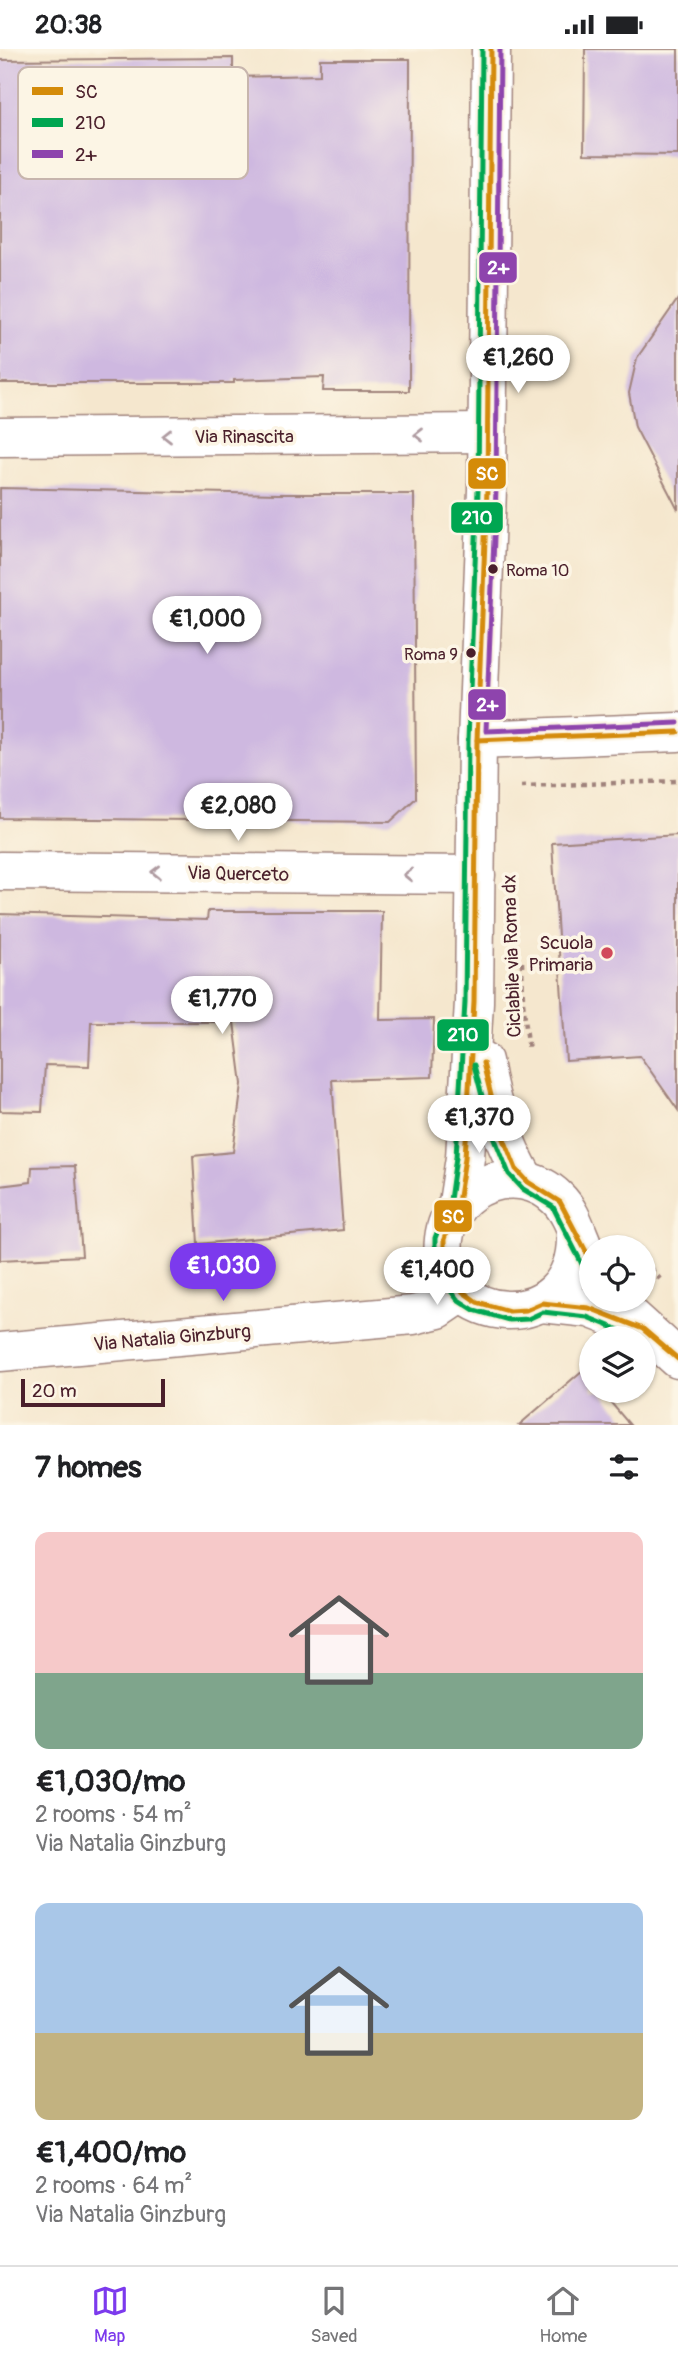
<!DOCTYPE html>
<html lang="en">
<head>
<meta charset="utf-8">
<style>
  body { margin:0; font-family:Pangolin,sans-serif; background:#f2f2f2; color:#202124; height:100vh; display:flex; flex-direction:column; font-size:26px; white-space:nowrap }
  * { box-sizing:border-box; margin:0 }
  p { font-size:23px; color:#757577 }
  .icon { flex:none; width:38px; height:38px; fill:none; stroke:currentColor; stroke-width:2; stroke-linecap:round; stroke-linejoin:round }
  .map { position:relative; height:1376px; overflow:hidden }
  .side { display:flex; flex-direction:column; background:#fff; flex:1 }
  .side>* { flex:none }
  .controls { position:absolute; left:579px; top:1186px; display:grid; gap:14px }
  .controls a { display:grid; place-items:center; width:77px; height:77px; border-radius:50%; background:#fff; box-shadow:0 2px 5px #0004; font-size:35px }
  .scale { position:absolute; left:21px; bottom:18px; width:144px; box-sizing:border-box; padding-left:7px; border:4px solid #4a1f2b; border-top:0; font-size:19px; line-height:24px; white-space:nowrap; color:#4a1f2b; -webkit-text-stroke:5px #fcf5e5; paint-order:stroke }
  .price { position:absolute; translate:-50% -60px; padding:0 16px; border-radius:24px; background:#fff; color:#222; font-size:23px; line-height:46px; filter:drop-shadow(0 2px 4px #0008) }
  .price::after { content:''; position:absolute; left:50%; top:42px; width:21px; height:16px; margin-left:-10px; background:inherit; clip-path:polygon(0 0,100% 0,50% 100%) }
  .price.current { background:#7c3aed; color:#fff }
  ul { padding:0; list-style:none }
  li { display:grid; align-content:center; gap:14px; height:371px; padding:0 35px }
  li span { display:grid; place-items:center; height:217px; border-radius:14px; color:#555 }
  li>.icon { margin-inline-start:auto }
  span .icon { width:126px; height:126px; fill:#fffc; stroke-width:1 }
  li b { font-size:30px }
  h2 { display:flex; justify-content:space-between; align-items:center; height:84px; padding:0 35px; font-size:30px }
  .status { display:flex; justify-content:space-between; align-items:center; height:49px; padding:0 35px; background:#fff; direction:ltr }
  .status svg { height:19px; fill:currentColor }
  .tab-bar { display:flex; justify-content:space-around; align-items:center; height:98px; border-top:2px solid #e0e0e0; background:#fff; font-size:19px; color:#757577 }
  .tab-bar a { display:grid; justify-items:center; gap:4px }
  .tab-bar .current { color:#7c3aed }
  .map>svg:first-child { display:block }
  .building { fill:#ceb8e0 }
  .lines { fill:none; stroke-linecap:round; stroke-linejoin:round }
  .minor-casing { stroke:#a0837c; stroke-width:41 }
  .path { stroke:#a0837c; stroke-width:4.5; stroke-dasharray:5 5; stroke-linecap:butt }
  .minor { stroke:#fff; stroke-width:38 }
  .bus-1-casing { stroke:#fcf5e5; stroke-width:10 }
  .bus-2-casing { stroke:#fcf5e5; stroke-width:10 }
  .bus-3-casing { stroke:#fcf5e5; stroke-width:10 }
  .bus-1 { stroke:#d48b09; stroke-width:5 }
  .bus-2 { stroke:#00a651; stroke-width:5 }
  .bus-3 { stroke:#8e44ad; stroke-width:5 }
  .oneway { stroke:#ae9aa0 }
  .bus-dot { fill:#4a1f2b; stroke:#fcf5e5; stroke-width:2.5 }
  .poi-dot { fill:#d1495b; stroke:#fcf5e5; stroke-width:2.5 }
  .labels { text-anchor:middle; stroke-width:7; stroke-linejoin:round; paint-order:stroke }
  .bus-label { font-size:17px; fill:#4a1f2b; stroke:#fcf5e5; text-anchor:start }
  .street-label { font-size:19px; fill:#4a1f2b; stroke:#fcf5e5 }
  .poi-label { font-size:19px; fill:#4a1f2b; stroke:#fcf5e5; text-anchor:end }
  .key { fill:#fcf5e5; stroke:#c7b5ad; stroke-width:2 }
  .key-label { font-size:19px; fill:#4a1f2b }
  .line-badge { stroke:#fcf5e5; stroke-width:2.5 }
  .badge-label { font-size:19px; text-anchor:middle; font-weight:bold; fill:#fff }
</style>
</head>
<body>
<div class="status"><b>20:38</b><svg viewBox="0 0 49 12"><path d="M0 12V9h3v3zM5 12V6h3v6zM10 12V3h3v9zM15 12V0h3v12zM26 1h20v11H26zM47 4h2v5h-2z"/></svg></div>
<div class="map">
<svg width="678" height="1376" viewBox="0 0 678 1376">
  <rect width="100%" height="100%" fill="#fcf5e5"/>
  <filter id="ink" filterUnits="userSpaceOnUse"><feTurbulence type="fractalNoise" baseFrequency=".0143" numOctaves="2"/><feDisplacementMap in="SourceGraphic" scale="14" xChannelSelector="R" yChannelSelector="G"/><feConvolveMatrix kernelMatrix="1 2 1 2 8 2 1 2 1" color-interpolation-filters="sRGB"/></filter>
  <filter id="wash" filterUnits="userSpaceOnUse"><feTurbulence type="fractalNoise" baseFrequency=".00686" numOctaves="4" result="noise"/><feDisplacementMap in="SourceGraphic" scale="28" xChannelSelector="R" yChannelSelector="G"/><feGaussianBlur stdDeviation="1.57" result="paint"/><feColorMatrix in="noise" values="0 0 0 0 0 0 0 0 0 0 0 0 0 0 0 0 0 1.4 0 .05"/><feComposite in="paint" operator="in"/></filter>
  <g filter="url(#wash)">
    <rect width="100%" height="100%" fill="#f5e7ce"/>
    <g id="blocks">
      <!-- building -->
      <g class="building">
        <path d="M585 0H678V106L584 105Z"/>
        <path d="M233 9V28L320 26V10H410L409 342H323L324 328 234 331V334H0V11Z"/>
        <path d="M678 250V461L635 378 629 344 637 309Z"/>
        <path d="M0 439 278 445H414L416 749 390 773 0 769Z"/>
        <path d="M678 786V1061L640 1007 566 1012 552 794Z"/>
        <path d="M208 862H382L380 971 434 970 432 1028 332 1031 343 1181 198 1195 193 1107 233 1103 242 1035 234 973H91L89 1017 45 1016 42 1063 0 1062V865L207 871Z"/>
        <path d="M75 1117 82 1207 0 1211V1137L31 1133 32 1118Z"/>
        <path d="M583 1321 592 1331V1342H601L630 1376H519Z"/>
      </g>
    </g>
  </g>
  <g filter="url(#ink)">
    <use href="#blocks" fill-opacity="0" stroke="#a0837c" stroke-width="2"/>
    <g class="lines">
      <!-- minor casing -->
      <g class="minor-casing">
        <g id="minor">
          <path d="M0 388 487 384"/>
          <path d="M477 691 678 683"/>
          <path d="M0 822 476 826"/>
          <path d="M483 1012C490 1055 503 1094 525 1131"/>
          <path d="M458 1154 465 1109 474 953 477 691 487 441 491 0"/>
          <path d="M576 1185C579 1291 434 1280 444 1190 450 1135 518 1111 557 1149 575 1166 579 1195 592 1215"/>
          <path d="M542 1254 589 1259 643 1280"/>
          <path d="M625 1262 678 1310"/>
          <path d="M0 1303 413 1266 438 1260 463 1243"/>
        </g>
      </g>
      <!-- path -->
      <g class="path">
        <path d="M521 737 678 732"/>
        <path d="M522 913 523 953 529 1002"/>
        <path d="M644 1212 660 1230"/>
      </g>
      <!-- minor -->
      <use href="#minor" class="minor"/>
      <!-- bus-1 casing -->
      <g class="bus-1-casing">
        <g id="bus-1">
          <path d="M491 0 487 441 477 691 474 953 465 1109 458 1154 444 1190V1209L451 1228 463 1243 477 1253 509 1262 526 1261 542 1254 589 1259 643 1280 678 1310"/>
          <path d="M477 691 678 683"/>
          <path d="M483 1014 498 1075 516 1120 528 1133 560 1153 592 1214"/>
        </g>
      </g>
      <!-- bus-2 casing -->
      <g class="bus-2-casing">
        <g id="bus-2">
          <path d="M482 0 478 441 468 691 465 953 456 1108 450 1151 435 1189V1210L444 1233 457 1250 474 1261 509 1271 528 1270 543 1263 587 1268 641 1290"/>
          <path d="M474 1016 490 1078 509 1125 523 1140 553 1158 584 1219"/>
        </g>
      </g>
      <!-- bus-3 casing -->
      <g class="bus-3-casing">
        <path id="bus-3" d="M500 0 496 441 486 682 678 674"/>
      </g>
      <!-- bus-1 -->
      <use href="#bus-1" class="bus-1"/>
      <!-- bus-2 -->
      <use href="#bus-2" class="bus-2"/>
      <!-- bus-3 -->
      <use href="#bus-3" class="bus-3"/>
    </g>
    <!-- one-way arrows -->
    <defs><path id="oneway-chevron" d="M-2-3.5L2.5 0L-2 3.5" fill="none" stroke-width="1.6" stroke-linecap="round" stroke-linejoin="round" transform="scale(1.75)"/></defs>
    <g class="oneway">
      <use href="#oneway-chevron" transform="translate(419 386) rotate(180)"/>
      <use href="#oneway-chevron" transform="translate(167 387) rotate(180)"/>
      <use href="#oneway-chevron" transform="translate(156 823) rotate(-179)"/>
      <use href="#oneway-chevron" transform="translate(408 826) rotate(-179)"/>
    </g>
  </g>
  <!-- markers -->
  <g class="bus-dot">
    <circle cx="493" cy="520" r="6"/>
    <circle cx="471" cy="604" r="6"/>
  </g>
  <circle class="poi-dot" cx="607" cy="904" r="7"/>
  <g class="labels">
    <!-- bus labels -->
    <g class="bus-label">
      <text x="506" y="527">Roma 10</text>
      <text x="458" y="611" text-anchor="end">Roma 9</text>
    </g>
    <!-- street labels -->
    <g class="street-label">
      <text x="244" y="394">Via Rinascita</text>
      <text transform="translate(238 824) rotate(1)" y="7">Via Querceto</text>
      <text transform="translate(511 907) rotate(-92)" y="7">Ciclabile via Roma dx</text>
      <text transform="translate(172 1288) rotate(-5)" y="7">Via Natalia Ginzburg</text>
    </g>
    <!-- poi labels -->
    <g class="poi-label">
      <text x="593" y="900">Scuola<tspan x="593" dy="22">Primaria</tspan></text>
    </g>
  </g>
  <!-- legend -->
  <rect x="18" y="18" width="230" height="112" rx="10" class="key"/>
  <rect x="32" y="38" width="31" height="8" fill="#d48b09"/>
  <rect x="32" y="69" width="31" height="9" fill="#00a651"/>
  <rect x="32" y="101" width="31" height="8" fill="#8e44ad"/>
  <g class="key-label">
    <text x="75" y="49">SC</text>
    <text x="75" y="80">210</text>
    <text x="75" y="112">2+</text>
  </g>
  <g class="line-badge">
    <rect x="478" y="202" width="40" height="33" rx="7" fill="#8e44ad"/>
    <rect x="467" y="408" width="40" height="33" rx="7" fill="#d48b09"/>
    <rect x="450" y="452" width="54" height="33" rx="7" fill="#00a651"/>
    <rect x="467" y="639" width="40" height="33" rx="7" fill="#8e44ad"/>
    <rect x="436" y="969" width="54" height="34" rx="7" fill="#00a651"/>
    <rect x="433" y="1150" width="40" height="34" rx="7" fill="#d48b09"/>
  </g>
  <g class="badge-label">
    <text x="498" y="225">2+</text>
    <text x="487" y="431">SC</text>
    <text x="477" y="475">210</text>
    <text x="487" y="662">2+</text>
    <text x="463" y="992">210</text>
    <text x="453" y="1174">SC</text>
  </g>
</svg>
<div class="controls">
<a><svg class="icon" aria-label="locate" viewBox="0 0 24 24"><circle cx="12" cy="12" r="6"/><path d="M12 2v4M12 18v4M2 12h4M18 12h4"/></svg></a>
<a><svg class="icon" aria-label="layers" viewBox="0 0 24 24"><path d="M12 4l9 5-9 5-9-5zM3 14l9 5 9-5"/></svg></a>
</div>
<div class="scale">20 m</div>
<b class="price" style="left:518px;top:346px">€1,260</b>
<b class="price" style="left:207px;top:607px">€1,000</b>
<b class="price" style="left:238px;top:794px">€2,080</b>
<b class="price" style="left:222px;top:987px">€1,770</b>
<b class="price" style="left:479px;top:1106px">€1,370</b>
<b class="price current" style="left:223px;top:1254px">€1,030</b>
<b class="price" style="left:437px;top:1258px">€1,400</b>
</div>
<section class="side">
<h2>7 homes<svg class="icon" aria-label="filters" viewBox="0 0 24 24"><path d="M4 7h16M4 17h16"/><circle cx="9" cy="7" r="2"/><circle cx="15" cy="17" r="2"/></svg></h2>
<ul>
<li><span style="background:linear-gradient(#f6c9c9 65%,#7fa58c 0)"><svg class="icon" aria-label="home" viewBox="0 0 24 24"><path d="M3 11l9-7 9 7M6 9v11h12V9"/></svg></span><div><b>€1,030/mo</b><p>2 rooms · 54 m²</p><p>Via Natalia Ginzburg</p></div></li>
<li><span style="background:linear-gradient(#a9c7e8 60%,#c2b280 0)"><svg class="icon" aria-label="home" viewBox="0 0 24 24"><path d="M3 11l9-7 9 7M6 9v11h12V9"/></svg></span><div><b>€1,400/mo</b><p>2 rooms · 64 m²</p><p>Via Natalia Ginzburg</p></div></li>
</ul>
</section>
<nav class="tab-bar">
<a class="current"><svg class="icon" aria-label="map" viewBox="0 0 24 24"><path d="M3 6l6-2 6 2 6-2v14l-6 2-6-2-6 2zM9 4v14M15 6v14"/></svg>Map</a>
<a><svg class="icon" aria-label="saved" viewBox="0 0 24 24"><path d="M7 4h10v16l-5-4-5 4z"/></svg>Saved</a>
<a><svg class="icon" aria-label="home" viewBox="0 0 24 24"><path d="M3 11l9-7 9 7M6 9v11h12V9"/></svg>Home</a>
</nav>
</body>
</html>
